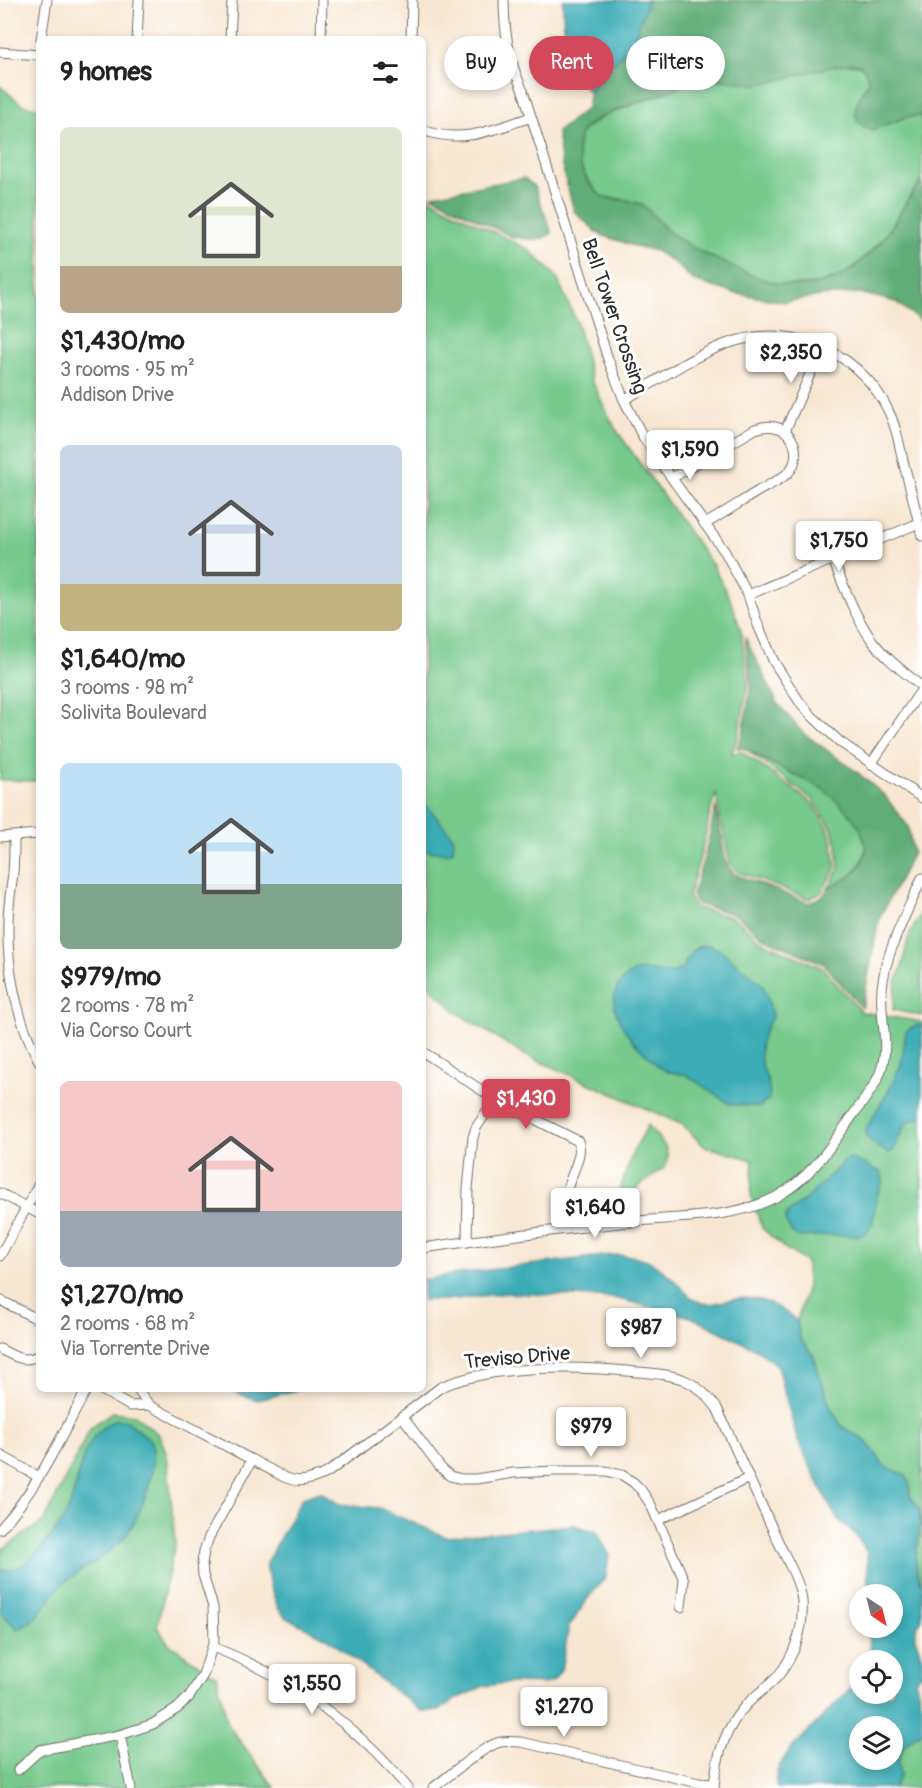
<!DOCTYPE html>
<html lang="en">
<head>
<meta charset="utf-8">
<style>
  body { margin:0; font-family:Pangolin,sans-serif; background:#f6f6f6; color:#222; height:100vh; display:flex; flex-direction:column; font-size:22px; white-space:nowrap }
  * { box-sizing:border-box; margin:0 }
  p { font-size:20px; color:#767676 }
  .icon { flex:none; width:33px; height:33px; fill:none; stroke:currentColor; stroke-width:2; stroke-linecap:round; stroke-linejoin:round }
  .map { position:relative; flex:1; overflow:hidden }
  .details { position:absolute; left:36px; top:36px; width:390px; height:1356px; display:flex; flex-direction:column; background:#fff; border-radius:9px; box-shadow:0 3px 9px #0003 }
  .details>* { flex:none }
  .top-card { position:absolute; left:444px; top:36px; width:387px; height:54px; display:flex; gap:12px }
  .needle { width:39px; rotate:145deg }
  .tools { position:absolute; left:849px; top:1584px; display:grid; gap:12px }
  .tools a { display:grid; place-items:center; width:54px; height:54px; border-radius:50%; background:#fff; box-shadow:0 3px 9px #0003; font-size:30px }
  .price { position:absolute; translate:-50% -51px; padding:0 14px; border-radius:6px; background:#fff; color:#222; font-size:20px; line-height:39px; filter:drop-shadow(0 2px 3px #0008) }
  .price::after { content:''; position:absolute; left:50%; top:36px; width:18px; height:14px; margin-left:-9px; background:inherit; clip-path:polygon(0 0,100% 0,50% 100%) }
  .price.on { background:#d1495b; color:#fff }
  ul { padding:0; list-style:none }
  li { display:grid; align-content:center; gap:12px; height:318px; padding:0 24px }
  li span { display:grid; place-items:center; height:186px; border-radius:9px; color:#555 }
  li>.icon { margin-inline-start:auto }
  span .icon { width:108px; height:108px; fill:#fffc; stroke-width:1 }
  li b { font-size:26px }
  h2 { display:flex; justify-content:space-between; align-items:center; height:72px; padding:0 24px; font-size:26px }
  .chip { padding:0 21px; border-radius:27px; background:#fff; box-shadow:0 3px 9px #0003; font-size:21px; line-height:54px }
  .chip.on { background:#d1495b; color:#fff }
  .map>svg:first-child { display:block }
  .green { fill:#77c98c; stroke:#517a5c; stroke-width:1.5 }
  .forest { fill:#61ad78; stroke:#466c52; stroke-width:1.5 }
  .water { fill:#3bacb6; stroke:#336c70; stroke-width:1.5; fill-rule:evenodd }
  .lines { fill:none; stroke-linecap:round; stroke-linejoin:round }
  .street-casing { stroke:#726d65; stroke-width:11 }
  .street { stroke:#fff; stroke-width:9 }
  .labels { text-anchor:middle; stroke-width:6; stroke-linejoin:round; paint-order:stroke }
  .street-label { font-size:20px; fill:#2b2b2b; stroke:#fff }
</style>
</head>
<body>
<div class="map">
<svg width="922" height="1788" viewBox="0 0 922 1788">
  <rect width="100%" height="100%" fill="#fff"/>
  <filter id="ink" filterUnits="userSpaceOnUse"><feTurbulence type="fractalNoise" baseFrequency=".0167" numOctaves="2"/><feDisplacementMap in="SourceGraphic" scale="12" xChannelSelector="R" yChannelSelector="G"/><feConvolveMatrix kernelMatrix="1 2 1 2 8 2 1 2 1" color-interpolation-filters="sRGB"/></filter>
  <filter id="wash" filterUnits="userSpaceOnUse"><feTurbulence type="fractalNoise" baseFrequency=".008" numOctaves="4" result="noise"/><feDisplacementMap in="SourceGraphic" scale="24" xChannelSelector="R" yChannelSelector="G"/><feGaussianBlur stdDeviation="1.35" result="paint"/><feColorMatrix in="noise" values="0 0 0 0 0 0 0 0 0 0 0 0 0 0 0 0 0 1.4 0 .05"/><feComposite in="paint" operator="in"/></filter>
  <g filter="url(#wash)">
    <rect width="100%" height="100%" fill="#f7e7d2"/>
    <!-- green -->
    <g class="green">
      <path d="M843 64C861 64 865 64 869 82L860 95 884 126 906 117 922 116V181L913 191 887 233 877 245 852 269 838 277 818 284 798 285 780 284 754 277 691 247 667 230 642 205 628 200 604 197 598 193 581 170 578 153V140L584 129 604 116 703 78 758 84Z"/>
      <path d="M0 86 21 104 39 109V781L0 780Z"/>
      <path d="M423 194 452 211 528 249 556 276 577 323 592 381 615 428 713 566 730 599 741 630 748 684 739 732 732 753 742 752 812 803 828 828 833 845 836 868 821 893 809 899 736 871 730 864 716 794 712 805 701 854 688 897 697 908 734 918 763 942 823 968 861 1012 922 1022V1584L917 1571 916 1558 920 1524V1511L910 1496 909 1482 905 1475 884 1466 867 1442 842 1427 830 1406 813 1355 800 1339 797 1321 807 1286 806 1262 783 1247 762 1228 751 1196 753 1160 704 1146 683 1125 523 1054 459 1014 423 980Z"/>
      <path d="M748 751 825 790C848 808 880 840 857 869 850 878 839 885 829 887L839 868 837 845 831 827 813 800Z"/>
      <path d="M922 911V1016L893 1010 896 982 903 964 908 938Z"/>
      <path d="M648 1125 665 1146 668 1156 665 1167 622 1199 619 1192 633 1152Z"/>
      <path d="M112 1412 135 1415 159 1435 167 1454 175 1543 157 1627 169 1644 217 1677 228 1725 275 1788H0V1551L44 1521 91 1427Z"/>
      <path d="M922 1731V1788H894L900 1776 898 1762 903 1747Z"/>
    </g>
    <!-- forest -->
    <g class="forest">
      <path d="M648 0H922V116L906 117 871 130C845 119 856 100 869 82 867 75 866 67 858 64 846 60 797 75 783 79 774 81 765 84 756 84 741 84 715 76 702 78 690 81 679 87 668 91 646 100 601 112 585 128 569 144 583 186 602 196 614 202 630 198 642 205 652 211 658 223 667 230 683 243 700 252 718 260 749 275 782 291 818 284 851 278 880 246 897 219 905 206 911 193 922 181V322L896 302 860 293 820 296 785 302 734 293 694 281 676 264 656 251 631 245 599 234 574 211 562 166 557 132 587 108 590 89 633 41Z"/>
      <path d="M524 178 534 186 552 233C539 242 531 240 516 237L514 238 453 207 432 195Z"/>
      <path d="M745 637 778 704 802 732 857 772 884 795 908 826 913 853 879 919 862 1008 824 964 764 938 736 915 698 904 692 896 705 855 716 806 726 864 734 874 809 903 823 896 829 887 848 878 855 872 862 863 866 853 865 843 860 828 848 812 825 790 743 748H737L743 733 751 685Z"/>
    </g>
    <!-- water -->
    <g class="water">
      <path d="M563 0H648L633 41 590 91H587C568 64 562 33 563 0Z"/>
      <path d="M423 801 454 838 453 851 446 854 442 852 423 851Z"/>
      <path d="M708 945 720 950 762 984 769 1000 772 1017C765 1028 760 1039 760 1053 760 1070 772 1079 769 1099L759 1107 730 1104 685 1074C676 1074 667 1072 659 1067 655 1064 653 1060 649 1057 629 1040 599 1004 623 980 639 963 651 973 670 973 675 973 679 970 683 968 690 953 691 947 708 945Z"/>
      <path d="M917 1025H922V1119L919 1118 909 1121 903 1129 894 1150 888 1153 872 1143 866 1136V1129L890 1088 901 1065 906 1031Z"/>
      <path d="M848 1158 857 1161 881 1172 883 1181 877 1196 872 1226 866 1233 857 1236 836 1235 799 1237 792 1233 785 1221 787 1214 808 1197Z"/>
      <path d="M611 1255C647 1255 655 1261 680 1286 685 1292 694 1301 702 1303 709 1305 722 1302 729 1300 757 1294 777 1304 797 1321L800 1339 813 1355 830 1406 842 1427 867 1442 884 1466 905 1475 909 1482 910 1496 920 1510V1524L916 1558 917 1571 922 1584V1619L916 1629V1640L922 1658V1673L915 1680 922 1704V1731L903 1747 898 1762 900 1776 894 1788H777C773 1773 781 1762 790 1750L859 1680 860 1694H892V1660H870L869 1628H892V1594H868L867 1552 855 1534 841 1522 832 1510 798 1442 777 1366 758 1350 691 1317 614 1298 508 1293 446 1300H423V1280L463 1273ZM892 1726V1760H860V1726Z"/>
      <path d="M232 1389H301L258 1400 239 1394Z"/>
      <path d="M116 1419 128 1421C133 1429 143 1432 149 1439 164 1459 138 1525 121 1541 109 1554 91 1564 76 1574 73 1577 68 1579 64 1582 48 1597 39 1623 17 1629L0 1611V1570C20 1570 25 1565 39 1550 52 1536 63 1523 70 1505 82 1471 79 1438 116 1419Z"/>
      <path d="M320 1492 339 1504 379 1508 446 1537 574 1525 597 1532 609 1554 606 1577 588 1598 569 1627 561 1670 553 1681 544 1684 509 1683 484 1686 458 1698 439 1711H421L327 1638 285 1617 278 1608 270 1586 266 1563 302 1498Z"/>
    </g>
  </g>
  <g filter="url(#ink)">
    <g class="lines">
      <!-- street casing -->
      <g class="street-casing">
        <g id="street">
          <path d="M504 0C504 32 509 62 523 91L608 359 624 400 642 435 655 455 725 552 748 595 758 625 774 662 799 701 812 716 840 742 922 798"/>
          <path d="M41 39 47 0"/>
          <path d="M137 39 139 0"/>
          <path d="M230 39 232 0"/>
          <path d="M321 39 322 0"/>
          <path d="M411 39 412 0"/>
          <path d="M0 52 39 55"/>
          <path d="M423 130C461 145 495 129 531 117"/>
          <path d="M624 400C691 361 750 310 830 351 854 363 875 384 887 408 896 425 899 443 903 461 910 486 916 511 922 536"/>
          <path d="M785 431 822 347"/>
          <path d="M672 478 755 429C767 425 780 425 789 435 798 446 798 463 788 473 780 480 769 485 760 490 742 501 724 513 705 524"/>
          <path d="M833 560C844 586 854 615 871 639 885 658 904 672 922 687"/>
          <path d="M748 595 919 523"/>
          <path d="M871 764 922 689"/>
          <path d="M0 837 39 834"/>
          <path d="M14 837C14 849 14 861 13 873 11 890 8 907 8 924 7 971 17 1019 39 1061"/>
          <path d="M423 1052 495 1099 578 1141C585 1155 566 1183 564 1200 563 1210 565 1219 567 1229"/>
          <path d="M0 1193 39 1214"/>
          <path d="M467 1242 468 1189 473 1137 476 1128 495 1099"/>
          <path d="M423 1248C492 1238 561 1229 630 1222 678 1216 732 1220 776 1197 811 1178 831 1146 853 1115 863 1102 874 1088 880 1073 891 1045 879 1018 882 988 886 950 907 913 922 878"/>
          <path d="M0 1256 39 1184"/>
          <path d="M0 1300 39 1320"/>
          <path d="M0 1349C14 1356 24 1364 39 1355"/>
          <path d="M100 1389 130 1406 149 1405 286 1478C301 1484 312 1479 327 1473L441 1387C494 1364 580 1366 637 1372 652 1373 668 1374 682 1379 697 1385 708 1396 717 1408 737 1453 758 1497 778 1541 786 1559 800 1581 802 1601 804 1628 795 1656 777 1677 768 1687 756 1694 746 1705 725 1728 716 1757 714 1788"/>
          <path d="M137 1389 149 1405"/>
          <path d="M402 1416 440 1467 450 1476 462 1479H476L513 1473 555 1471H606L622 1475 633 1482 641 1490 651 1505 684 1580 681 1607"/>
          <path d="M0 1455 39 1477"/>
          <path d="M658 1520 749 1478"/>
          <path d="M0 1529C38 1488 61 1437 87 1389"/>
          <path d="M213 1647C292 1678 353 1723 408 1788"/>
          <path d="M120 1735 131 1788"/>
          <path d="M18 1770 40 1750 120 1735 153 1724 178 1708 189 1697 203 1675 214 1641 213 1607 203 1575 202 1563 204 1551 209 1537 252 1460"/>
          <path d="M433 1788C449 1776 480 1749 497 1743 505 1740 513 1742 521 1742L699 1783 714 1784"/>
        </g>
      </g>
      <!-- street -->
      <use href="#street" class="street"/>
    </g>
  </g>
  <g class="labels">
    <!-- street labels -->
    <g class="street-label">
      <text transform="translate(615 316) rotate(71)" y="7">Bell Tower Crossing</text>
      <text transform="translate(517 1357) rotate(-5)" y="7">Treviso Drive</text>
    </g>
  </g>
</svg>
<div class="tools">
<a><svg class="needle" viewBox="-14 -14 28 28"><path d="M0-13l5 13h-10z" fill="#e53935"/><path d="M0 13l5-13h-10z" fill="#767676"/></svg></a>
<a><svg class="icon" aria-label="locate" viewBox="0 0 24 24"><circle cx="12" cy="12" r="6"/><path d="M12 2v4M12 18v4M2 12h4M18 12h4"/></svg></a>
<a><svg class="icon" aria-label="layers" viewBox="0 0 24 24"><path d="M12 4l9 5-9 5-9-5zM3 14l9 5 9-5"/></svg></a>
</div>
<b class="price" style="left:791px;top:384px">$2,350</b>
<b class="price" style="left:690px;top:481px">$1,590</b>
<b class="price" style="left:839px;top:572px">$1,750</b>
<b class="price on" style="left:526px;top:1130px">$1,430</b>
<b class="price" style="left:595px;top:1239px">$1,640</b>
<b class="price" style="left:641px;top:1359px">$987</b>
<b class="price" style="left:591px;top:1458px">$979</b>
<b class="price" style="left:312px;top:1715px">$1,550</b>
<b class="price" style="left:564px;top:1738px">$1,270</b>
<div class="top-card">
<a class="chip">Buy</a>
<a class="chip on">Rent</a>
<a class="chip">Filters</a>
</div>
<section class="details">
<h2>9 homes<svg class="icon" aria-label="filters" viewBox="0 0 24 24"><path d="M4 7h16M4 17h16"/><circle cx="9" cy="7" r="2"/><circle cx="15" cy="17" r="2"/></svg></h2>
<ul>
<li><span style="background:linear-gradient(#dfe7d0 75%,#b9a48a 0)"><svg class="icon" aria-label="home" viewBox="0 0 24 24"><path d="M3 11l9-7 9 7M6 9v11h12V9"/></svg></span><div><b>$1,430/mo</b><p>3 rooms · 95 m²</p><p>Addison Drive</p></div></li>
<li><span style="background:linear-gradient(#c9d6e8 75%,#c2b280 0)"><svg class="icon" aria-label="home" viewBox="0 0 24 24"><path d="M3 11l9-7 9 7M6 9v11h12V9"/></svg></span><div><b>$1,640/mo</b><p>3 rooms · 98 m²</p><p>Solivita Boulevard</p></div></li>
<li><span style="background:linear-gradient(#bfe0f5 65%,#7fa58c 0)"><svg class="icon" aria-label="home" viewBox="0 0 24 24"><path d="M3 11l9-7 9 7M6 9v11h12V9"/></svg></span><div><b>$979/mo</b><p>2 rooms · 78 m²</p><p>Via Corso Court</p></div></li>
<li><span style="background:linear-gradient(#f6c9c9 70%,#9aa5b1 0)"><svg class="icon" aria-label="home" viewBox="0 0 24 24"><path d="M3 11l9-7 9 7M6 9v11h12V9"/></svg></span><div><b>$1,270/mo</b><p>2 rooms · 68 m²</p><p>Via Torrente Drive</p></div></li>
</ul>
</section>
</div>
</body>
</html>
